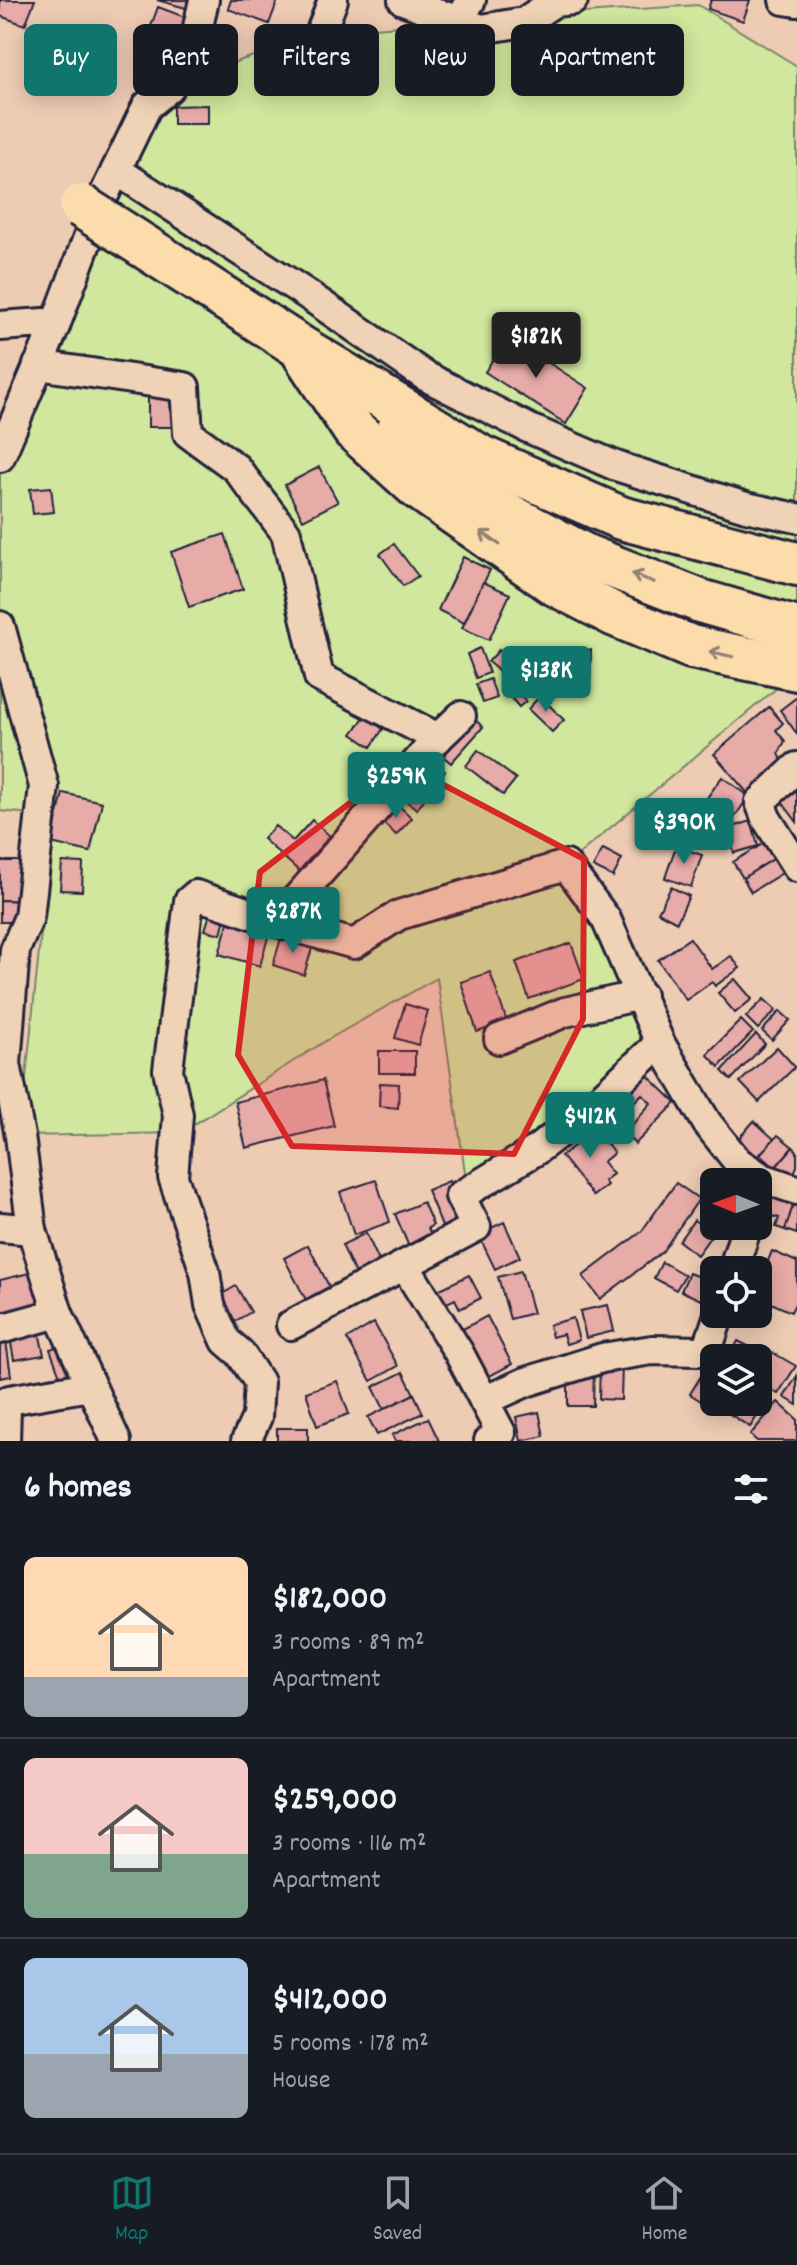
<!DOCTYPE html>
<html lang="en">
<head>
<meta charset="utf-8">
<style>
  body { margin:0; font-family:Dekko,sans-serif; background:#20242c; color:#f1f3f6; height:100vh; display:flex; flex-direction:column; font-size:30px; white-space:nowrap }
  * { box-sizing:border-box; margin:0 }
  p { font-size:26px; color:#9ea1a6 }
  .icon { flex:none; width:44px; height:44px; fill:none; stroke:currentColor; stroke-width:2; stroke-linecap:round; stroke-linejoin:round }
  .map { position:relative; height:1441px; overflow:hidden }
  .panel { display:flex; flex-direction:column; background:#171b24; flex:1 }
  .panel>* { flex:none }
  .banner { position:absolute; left:24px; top:24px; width:750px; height:72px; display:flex; gap:16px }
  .needle { width:52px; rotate:271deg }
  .controls { position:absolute; left:700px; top:1168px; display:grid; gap:16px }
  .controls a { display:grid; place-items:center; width:72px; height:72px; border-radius:12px; background:#171b24; box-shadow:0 4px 20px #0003; font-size:40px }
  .price { position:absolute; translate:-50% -68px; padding:0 18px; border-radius:8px; background:#0f766e; color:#fff; font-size:26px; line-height:52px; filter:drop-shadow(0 2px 4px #0008) }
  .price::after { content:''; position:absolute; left:50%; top:48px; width:24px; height:18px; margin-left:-12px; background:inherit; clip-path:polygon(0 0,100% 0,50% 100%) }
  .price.active { background:#222; color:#fff }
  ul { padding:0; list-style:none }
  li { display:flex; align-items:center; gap:24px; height:200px; padding:0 24px }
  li+li { border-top:2px solid #363941 }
  li span { display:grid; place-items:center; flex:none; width:224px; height:160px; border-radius:12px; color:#555 }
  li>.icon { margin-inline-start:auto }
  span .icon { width:96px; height:96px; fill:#fffc; stroke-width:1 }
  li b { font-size:34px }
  h2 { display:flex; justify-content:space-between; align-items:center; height:96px; padding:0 24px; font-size:34px }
  .tag { padding:0 28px; border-radius:12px; background:#171b24; box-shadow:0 4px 20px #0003; font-size:28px; line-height:72px }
  .tag.active { background:#0f766e; color:#fff }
  .dock { display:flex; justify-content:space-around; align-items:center; height:112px; border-top:2px solid #363941; background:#171b24; font-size:22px; color:#9ea1a6 }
  .dock a { display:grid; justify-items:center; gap:4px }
  .dock .active { color:#0f766e }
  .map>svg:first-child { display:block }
  .green { fill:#d0e79d; stroke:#79846c; stroke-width:2 }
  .building { fill:#e7aba8; stroke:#22223b; stroke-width:2 }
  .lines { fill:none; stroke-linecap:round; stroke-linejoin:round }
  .minor-casing { stroke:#22223b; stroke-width:34 }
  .highway-casing { stroke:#22223b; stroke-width:48 }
  .minor { stroke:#f0d3b6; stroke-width:28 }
  .highway { stroke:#fddcac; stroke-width:42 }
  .highway-bridge-casing { stroke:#22223b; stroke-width:48; stroke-linecap:butt }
  .highway-bridge { stroke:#fddcac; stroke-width:42 }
  .oneway { stroke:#907f74 }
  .marked { fill:#d62828; fill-opacity:0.2; stroke:#d62828; stroke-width:6; stroke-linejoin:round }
</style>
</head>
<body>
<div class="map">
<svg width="797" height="1441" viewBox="0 0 797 1441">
  <rect width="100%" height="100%" fill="#eecbb3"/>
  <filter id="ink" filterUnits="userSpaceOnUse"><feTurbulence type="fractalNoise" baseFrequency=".0125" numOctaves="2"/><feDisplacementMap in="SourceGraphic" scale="16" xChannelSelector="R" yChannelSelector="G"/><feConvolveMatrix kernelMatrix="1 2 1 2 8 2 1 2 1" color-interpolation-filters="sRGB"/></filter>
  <g filter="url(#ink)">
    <!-- green -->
    <path class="green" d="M698 5 797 66V676L778 687 566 865 660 1043 466 1179 437 978 327 1040 180 1133 20 1136 53 816 0 811V441H14L81 206 149 90 331 31Z"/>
    <!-- building -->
    <g class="building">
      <path d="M0 0H35L25 25 0 16Z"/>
      <path d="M157 0H196L193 10Z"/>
      <path d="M231 0H278L269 24 228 9Z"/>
      <path d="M711 0H750L743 21 708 9Z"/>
      <path d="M158 7 193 20 183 50 147 37Z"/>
      <path d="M208 105V124H173V106Z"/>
      <path d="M507 336 588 388 566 424 485 372Z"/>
      <path d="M148 395 179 396 178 427H148Z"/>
      <path d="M319 467 338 502 303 520 285 485Z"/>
      <path d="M51 487 54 512 33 514 30 489Z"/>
      <path d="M225 534 243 589 189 607 171 552Z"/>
      <path d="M394 544 418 576 403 586 380 554Z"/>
      <path d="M463 557 490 570 464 623 438 610Z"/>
      <path d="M483 582 510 594 489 640 462 628Z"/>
      <path d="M480 648 489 673 476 678 467 654Z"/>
      <path d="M499 650 513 662 502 674 488 662Z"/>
      <path d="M574 650H591L590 693H573Z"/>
      <path d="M490 679 497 698 483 703 476 684Z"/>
      <path d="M512 685 526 701 519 707 505 691Z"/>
      <path d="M540 696 564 720 552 732 528 709Z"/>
      <path d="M797 697V734L780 710Z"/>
      <path d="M769 707 783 723 776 730 785 741 779 753 784 766 750 796 714 754Z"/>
      <path d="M470 715 483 727 451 763 437 751Z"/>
      <path d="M365 716 383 729 371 747 352 734Z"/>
      <path d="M478 750 516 779 503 795 466 766Z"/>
      <path d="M429 759 445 771 417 809 402 798Z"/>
      <path d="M722 777 749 796 732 821 704 802Z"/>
      <path d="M797 791V822L782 802Z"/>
      <path d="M63 793 102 802 90 852 51 843Z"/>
      <path d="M397 804 412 818 396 835 381 821Z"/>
      <path d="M312 820 330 836 299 871 263 839 275 826 293 841Z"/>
      <path d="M751 821 758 846 734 853 727 829Z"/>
      <path d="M766 842 775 858 743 878 733 862Z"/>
      <path d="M676 846 702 855 691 887 665 878Z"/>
      <path d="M603 849 622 859 613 877 593 867Z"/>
      <path d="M775 858 784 872 751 892 743 878Z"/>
      <path d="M0 861H27V901L0 900Z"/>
      <path d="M62 862 83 863 82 891 60 890Z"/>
      <path d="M671 887 689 896 677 922 658 912Z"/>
      <path d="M0 900 23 901V922H0Z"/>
      <path d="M210 914 225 918 221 934 205 930Z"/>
      <path d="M229 919 270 930 260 966 219 954Z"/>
      <path d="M282 935 313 945 304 975 273 965Z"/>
      <path d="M690 938 712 969 731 956 740 968 715 986 712 982 686 1000 658 960Z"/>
      <path d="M571 943 584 979 529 999 516 962Z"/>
      <path d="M490 972 507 1022 477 1032 461 982Z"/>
      <path d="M735 979 752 999 735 1013 718 993Z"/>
      <path d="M764 999 776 1010 758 1029 746 1017Z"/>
      <path d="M405 1004 428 1011 418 1045 395 1038Z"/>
      <path d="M780 1011 790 1020 772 1040 762 1031Z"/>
      <path d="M741 1020 753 1032 719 1067 707 1054Z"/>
      <path d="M756 1034 765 1044 731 1080 722 1071Z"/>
      <path d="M777 1047 795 1067 759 1102 740 1082Z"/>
      <rect x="379" y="1051" width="36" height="22"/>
      <path d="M641 1069 676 1103 635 1144 625 1133 651 1103 642 1094 614 1122 601 1108Z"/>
      <path d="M323 1080 334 1126 246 1148 235 1102Z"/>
      <path d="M380 1083 399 1084 398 1108 379 1106Z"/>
      <path d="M754 1121 774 1139 752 1163 733 1145Z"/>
      <path d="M591 1124 614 1153 603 1162 613 1174 604 1181 607 1185 593 1196 561 1156 579 1142 575 1137Z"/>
      <path d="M778 1135 793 1147 775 1168 760 1154Z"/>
      <path d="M793 1147 797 1151V1166L793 1176 775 1168Z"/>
      <path d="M376 1180 390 1222 354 1235 340 1192Z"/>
      <path d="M449 1181 465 1219 443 1229 427 1190Z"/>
      <path d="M676 1183 699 1199 662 1252 600 1299 583 1276 641 1232Z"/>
      <path d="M766 1191 795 1200 785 1230 776 1227 779 1218 765 1214 767 1208 761 1206Z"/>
      <path d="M795 1200 797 1201V1234L785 1230Z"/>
      <path d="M423 1202 433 1225 428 1228 432 1237 409 1247 395 1214Z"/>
      <path d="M694 1220 713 1233 697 1255 679 1241Z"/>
      <path d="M504 1222 520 1257 495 1269 478 1234Z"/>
      <path d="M366 1233 380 1263 355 1274 342 1245Z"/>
      <path d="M308 1245 331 1290 307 1302 284 1258Z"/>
      <path d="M772 1251 797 1262V1300L791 1312 758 1297V1285Z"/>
      <path d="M662 1262 685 1275 676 1290 654 1278Z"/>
      <path d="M521 1271 533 1313 510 1319 498 1277Z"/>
      <path d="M34 1272 42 1309 0 1319V1280Z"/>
      <path d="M689 1273 714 1283 710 1304 681 1291Z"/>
      <path d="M469 1275 481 1298 460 1309 455 1299 445 1304 438 1290Z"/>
      <path d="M236 1286 251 1312 232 1323 217 1297Z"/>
      <path d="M608 1305 614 1331 586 1338 580 1311Z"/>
      <path d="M487 1316 512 1364 486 1378 461 1330Z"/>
      <path d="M573 1318 579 1340 566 1344 563 1334 552 1337 549 1325Z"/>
      <path d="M374 1323 398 1366 371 1381 347 1339Z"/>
      <path d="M38 1327 44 1355 14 1360 9 1332Z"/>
      <path d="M6 1341 11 1376 0 1378V1342Z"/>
      <path d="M738 1341 760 1352 757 1358H729Z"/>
      <path d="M67 1343 77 1373 61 1379 50 1349Z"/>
      <path d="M770 1351 796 1366 778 1394 758 1382V1371Z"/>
      <path d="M712 1358 714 1402H724L718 1412 690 1394Z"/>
      <path d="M600 1364 622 1365 621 1400 599 1399Z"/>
      <path d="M568 1369H594L593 1406H568Z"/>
      <path d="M403 1372 414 1394 384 1409 373 1387Z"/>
      <path d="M797 1376V1405L784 1397Z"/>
      <path d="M337 1381 349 1414 317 1426 306 1392Z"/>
      <path d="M758 1392 769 1398 750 1427 725 1411 731 1402H758Z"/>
      <path d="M414 1394 423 1413 377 1435 368 1417Z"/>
      <path d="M778 1402 797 1419V1441H757L750 1435Z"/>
      <path d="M539 1412 544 1436 521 1441 516 1417Z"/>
      <path d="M428 1418 439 1441H395L392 1435Z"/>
      <rect x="277" y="1428" width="31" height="13"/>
    </g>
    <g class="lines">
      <!-- minor casing -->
      <g class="minor-casing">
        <g id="minor">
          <path d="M403 0 458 21 471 0"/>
          <path d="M784 0 797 2"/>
          <path d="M458 21 482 29 524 22 554 2 573 0"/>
          <path d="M317 42 333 0"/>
          <path d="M116 170 308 295 425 376 528 428 616 466 746 507 797 518"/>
          <path d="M0 326 44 323 55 326"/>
          <path d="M38 365 185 387 188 433 236 468 286 533 319 677 438 738"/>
          <path d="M0 457 55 326 104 195 147 106 169 88 194 45 204 0"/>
          <path d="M0 626 44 786 29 917 15 950 6 1064 20 1136 32 1230"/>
          <path d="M461 716 438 738 276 922 354 944 399 915 566 865 606 919 660 1043 707 1123 738 1162 762 1178 797 1190"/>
          <path d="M797 767 760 802 766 818 797 867"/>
          <path d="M499 1039 565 1012 641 995"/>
          <path d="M0 1227 32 1230 58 1313 116 1441"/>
          <path d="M405 1266 459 1353 501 1433 489 1441"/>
          <path d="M733 1270 747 1226"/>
          <path d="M291 1325 476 1227 460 1196 535 1151 584 1114 660 1043"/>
          <path d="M0 1329 58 1313"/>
          <path d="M484 1401 526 1382 602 1358 652 1350 700 1351 709 1345 719 1314"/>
          <path d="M5 1441 6 1407 9 1400 90 1386"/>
          <path d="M246 1441 257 1417 259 1382 240 1353 226 1341 210 1305 205 1272 173 1177 178 1115 168 1070 189 901 196 895 276 922"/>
        </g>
      </g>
      <!-- highway casing -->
      <g class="highway-casing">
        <g id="highway">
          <path d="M142 245 300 347 481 457 621 518 797 564"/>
          <path d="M304 354 354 430 417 487 555 584 615 615 691 647 797 669"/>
          <path d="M398 431 484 502 586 556 700 601 797 629"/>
        </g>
      </g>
      <!-- minor -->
      <use href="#minor" class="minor"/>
      <!-- highway -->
      <use href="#highway" class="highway"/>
      <!-- highway-bridge casing -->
      <g class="highway-bridge-casing">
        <path id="highway-bridge" d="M81 206 142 245"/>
      </g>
      <!-- highway-bridge -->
      <use href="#highway-bridge" class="highway-bridge"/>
    </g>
    <!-- one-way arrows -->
    <defs><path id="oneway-shaft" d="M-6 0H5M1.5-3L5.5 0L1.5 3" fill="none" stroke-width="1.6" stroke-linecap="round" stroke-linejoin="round" transform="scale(2)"/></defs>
    <g class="oneway">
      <use href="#oneway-shaft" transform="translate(490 538) rotate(-145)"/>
      <use href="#oneway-shaft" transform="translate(643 578) rotate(-159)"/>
      <use href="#oneway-shaft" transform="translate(721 654) rotate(-167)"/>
    </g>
  </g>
  <!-- marked area -->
  <path class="marked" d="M402 763 584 859 583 1019 514 1154 292 1146 238 1055 260 872Z"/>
</svg>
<div class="controls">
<a><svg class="needle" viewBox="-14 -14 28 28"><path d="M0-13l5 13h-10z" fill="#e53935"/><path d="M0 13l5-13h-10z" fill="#9ea1a6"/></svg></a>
<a><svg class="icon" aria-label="locate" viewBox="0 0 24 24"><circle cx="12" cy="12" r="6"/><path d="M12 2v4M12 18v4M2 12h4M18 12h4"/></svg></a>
<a><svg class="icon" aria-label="layers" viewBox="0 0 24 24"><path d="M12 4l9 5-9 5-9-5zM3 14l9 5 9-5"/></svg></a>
</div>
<b class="price active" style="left:536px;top:380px">$182K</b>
<b class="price" style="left:546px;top:714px">$138K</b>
<b class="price" style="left:396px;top:820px">$259K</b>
<b class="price" style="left:684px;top:866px">$390K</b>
<b class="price" style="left:293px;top:955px">$287K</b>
<b class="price" style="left:590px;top:1160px">$412K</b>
<div class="banner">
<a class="tag active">Buy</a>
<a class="tag">Rent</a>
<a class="tag">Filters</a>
<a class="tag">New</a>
<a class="tag">Apartment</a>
</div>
</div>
<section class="panel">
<h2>6 homes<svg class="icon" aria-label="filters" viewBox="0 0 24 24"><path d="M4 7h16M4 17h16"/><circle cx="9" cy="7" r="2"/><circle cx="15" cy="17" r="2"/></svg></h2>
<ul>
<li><span style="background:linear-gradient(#ffd9b3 75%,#9aa5b1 0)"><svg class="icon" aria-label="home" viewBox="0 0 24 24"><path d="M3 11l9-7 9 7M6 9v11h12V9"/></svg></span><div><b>$182,000</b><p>3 rooms · 89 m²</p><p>Apartment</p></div></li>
<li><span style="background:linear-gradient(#f6c9c9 60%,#7fa58c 0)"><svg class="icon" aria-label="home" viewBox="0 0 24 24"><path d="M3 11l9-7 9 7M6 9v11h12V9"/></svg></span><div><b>$259,000</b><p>3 rooms · 116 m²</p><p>Apartment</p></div></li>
<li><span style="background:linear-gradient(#a9c7e8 60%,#9aa5b1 0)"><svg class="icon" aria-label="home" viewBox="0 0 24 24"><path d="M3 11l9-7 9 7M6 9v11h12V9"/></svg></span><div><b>$412,000</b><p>5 rooms · 178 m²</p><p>House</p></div></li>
</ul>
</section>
<nav class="dock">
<a class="active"><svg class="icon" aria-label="map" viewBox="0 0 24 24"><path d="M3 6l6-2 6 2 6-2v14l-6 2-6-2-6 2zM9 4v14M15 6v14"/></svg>Map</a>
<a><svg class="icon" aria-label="saved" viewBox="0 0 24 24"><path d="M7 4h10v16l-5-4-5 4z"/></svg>Saved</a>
<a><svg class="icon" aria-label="home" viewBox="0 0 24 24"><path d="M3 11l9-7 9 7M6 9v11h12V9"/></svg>Home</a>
</nav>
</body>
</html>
